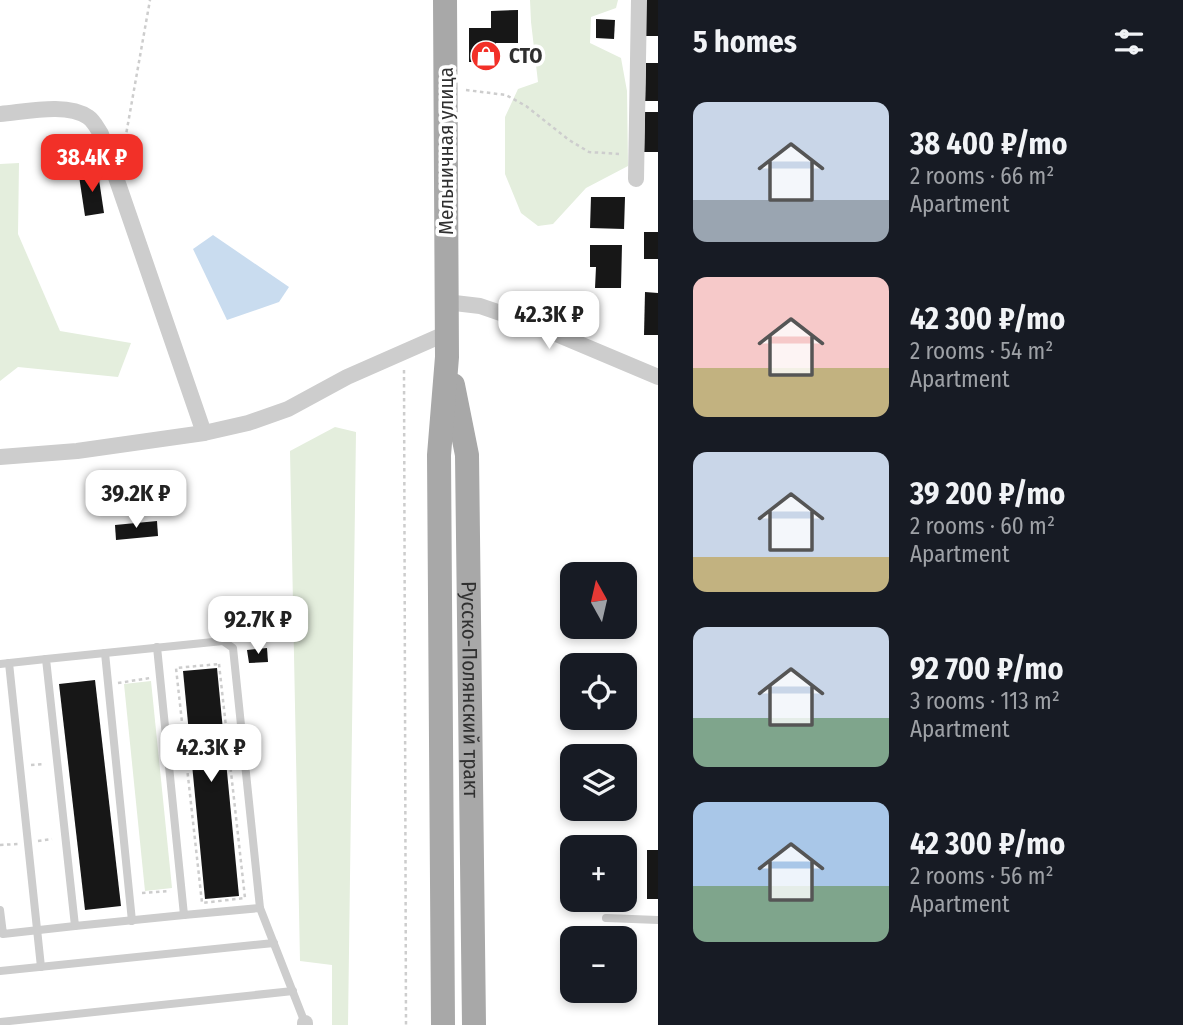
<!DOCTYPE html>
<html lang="en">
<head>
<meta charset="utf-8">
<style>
  body { margin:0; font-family:"Fira Sans Condensed",sans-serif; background:#20242c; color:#f1f3f6; height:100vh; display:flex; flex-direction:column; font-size:26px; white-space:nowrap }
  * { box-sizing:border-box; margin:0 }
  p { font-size:23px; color:#9ea1a6 }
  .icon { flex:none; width:38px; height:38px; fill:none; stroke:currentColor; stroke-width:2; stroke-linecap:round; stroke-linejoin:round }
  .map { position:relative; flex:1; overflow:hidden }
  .side { display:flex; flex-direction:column; background:#171b24; width:525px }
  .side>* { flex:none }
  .needle { width:46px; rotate:352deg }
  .fabs { position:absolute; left:560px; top:562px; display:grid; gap:14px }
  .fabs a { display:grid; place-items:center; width:77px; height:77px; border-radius:14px; background:#171b24; box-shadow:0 4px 10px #0003; font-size:35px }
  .price { position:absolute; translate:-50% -60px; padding:0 16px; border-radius:14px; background:#fff; color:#222; font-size:23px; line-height:46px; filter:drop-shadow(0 2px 4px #0008) }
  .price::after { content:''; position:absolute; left:50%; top:42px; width:21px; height:16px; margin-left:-10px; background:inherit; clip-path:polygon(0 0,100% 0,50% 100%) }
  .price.on { background:#f23028; color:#fff }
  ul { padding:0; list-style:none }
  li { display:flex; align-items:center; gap:21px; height:175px; padding:0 35px }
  li span { display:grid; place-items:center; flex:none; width:196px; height:140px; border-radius:14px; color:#555 }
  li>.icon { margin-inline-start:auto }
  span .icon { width:84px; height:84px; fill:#fffc; stroke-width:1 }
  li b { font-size:30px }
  h2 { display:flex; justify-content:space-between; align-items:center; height:84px; padding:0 35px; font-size:30px }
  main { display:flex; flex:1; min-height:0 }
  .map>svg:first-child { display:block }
  .green { fill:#e4eedd }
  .water { fill:#c9dcef }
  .building { fill:#171717 }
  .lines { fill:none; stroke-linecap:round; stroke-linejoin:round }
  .path { stroke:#cdcdcd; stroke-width:2.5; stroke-dasharray:3.5 3.5; stroke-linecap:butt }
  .service { stroke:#cdcdcd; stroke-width:8 }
  .minor { stroke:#cdcdcd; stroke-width:16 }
  .primary { stroke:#a8a8a8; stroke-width:24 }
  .labels { text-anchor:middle; stroke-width:7; stroke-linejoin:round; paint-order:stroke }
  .poi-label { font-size:21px; font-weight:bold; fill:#303030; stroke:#fff; text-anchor:start }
  .street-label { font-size:21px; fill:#303030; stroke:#fff }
</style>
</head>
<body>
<main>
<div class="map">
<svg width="658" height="1025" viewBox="0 0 658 1025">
  <rect width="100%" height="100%" fill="#fff"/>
  <!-- green -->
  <g class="green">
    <path d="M530 0H618L616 8 591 17 590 43 621 58 627 91 628 166 586 188 553 224 538 226 521 213 505 174V117L518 89 538 82 531 22Z"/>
    <path d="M19 163 18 234 60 331 131 343 118 377 18 367 0 381V164Z"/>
    <path d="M335 427 356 432 348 1025H332V965L300 961 290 451Z"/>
    <path d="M151 681 172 888 145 891 124 684Z"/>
  </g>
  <!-- water -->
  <path class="water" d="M213 235 289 287 279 302 227 320 193 249Z"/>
  <!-- building -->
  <g class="building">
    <path d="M645 0H658V36H644Z"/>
    <path d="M518 10V43H496V62H469V28H491V11Z"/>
    <path d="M596 19 615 20 614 39 596 38Z"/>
    <path d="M646 63H658V101H645Z"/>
    <path d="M645 112H658V152H644Z"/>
    <path d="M98 173 104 213 85 216 79 176Z"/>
    <path d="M591 197H625L624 229 590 228Z"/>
    <rect x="644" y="232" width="14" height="27"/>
    <path d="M590 245H622L621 288H595L596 267H590Z"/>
    <path d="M645 292 658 293V335H644Z"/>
    <path d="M157 521 158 536 116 540 115 525Z"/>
    <path d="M267 648 268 662 249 663 247 650Z"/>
    <path d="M217 668 239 896 205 899 183 671Z"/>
    <path d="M95 680 121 906 85 910 59 684Z"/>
    <rect x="647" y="850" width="11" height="49"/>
  </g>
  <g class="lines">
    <!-- path -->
    <g class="path">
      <path d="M466 90 506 95 526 106 569 140 589 152 619 154"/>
      <path d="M124 146 150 0"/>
      <path d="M404 370 406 1025"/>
      <path d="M219 664 245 898 202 903 176 668Z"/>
      <path d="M118 683 150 678"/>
      <path d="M31 765 45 764"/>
      <path d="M38 841 52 839"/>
      <path d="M0 845 18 844"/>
      <path d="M142 893 170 891"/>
    </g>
    <!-- service -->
    <g class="service">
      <path d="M157 647 184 915 260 908 305 1023"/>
      <path d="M105 653 132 921"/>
      <path d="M9 663 41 967"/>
      <path d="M0 664 46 659"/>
      <path d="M0 910 3 934 75 926"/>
      <path d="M184 915 75 926 46 659 223 641 233 648 260 908"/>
      <path d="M606 918 658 920"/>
      <path d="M0 971 274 943"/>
      <path d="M0 1022 293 991"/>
    </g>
    <!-- minor -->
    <g class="minor">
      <path d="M0 114C25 112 67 102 88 117 94 121 97 128 101 134L204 433"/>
      <path d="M636 179 639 0"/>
      <path d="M446 302 480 306 530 323 658 377"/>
      <path d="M0 457 77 451 204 433 248 423 288 409 347 377 447 333"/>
      <path d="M305 1023V1025"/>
    </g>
    <!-- primary -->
    <g class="primary">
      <path id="s1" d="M453 385 467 455 474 1025"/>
      <path d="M443 1025 439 455 447 357 445 0"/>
    </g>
  </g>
  <!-- icons -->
  <defs>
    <g id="shop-disc" transform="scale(1.575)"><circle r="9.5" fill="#f23028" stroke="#fff"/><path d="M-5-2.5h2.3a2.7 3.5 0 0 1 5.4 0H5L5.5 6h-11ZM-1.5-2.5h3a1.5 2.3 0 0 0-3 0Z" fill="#fff"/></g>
  </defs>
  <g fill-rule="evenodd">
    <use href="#shop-disc" x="486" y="56"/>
  </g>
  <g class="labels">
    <!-- poi labels -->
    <g class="poi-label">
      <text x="509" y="63">СТО</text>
    </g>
    <!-- street labels -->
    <g class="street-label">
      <text transform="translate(446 151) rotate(-90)" y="7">Мельничная улица</text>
      <text dy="7" stroke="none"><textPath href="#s1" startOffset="306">Русско-Полянский тракт</textPath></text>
    </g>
  </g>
</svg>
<div class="fabs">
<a><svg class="needle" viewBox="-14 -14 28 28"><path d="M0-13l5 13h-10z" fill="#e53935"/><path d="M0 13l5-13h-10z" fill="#9ea1a6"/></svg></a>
<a><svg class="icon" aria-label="locate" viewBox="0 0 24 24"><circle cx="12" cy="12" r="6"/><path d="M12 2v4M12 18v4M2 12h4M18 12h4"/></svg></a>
<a><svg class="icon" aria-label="layers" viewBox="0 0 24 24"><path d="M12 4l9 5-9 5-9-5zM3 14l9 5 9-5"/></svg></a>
<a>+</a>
<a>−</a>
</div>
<b class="price on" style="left:92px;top:194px">38.4K ₽</b>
<b class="price" style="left:549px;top:351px">42.3K ₽</b>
<b class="price" style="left:136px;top:530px">39.2K ₽</b>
<b class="price" style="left:258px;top:656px">92.7K ₽</b>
<b class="price" style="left:211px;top:784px">42.3K ₽</b>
</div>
<section class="side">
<h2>5 homes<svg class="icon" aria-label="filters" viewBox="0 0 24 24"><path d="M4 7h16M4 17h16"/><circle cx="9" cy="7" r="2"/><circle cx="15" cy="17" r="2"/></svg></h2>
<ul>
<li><span style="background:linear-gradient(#c9d6e8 70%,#9aa5b1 0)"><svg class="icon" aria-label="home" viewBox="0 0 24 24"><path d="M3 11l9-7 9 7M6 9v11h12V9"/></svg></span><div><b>38 400 ₽/mo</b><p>2 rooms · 66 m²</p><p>Apartment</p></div></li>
<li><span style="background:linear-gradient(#f6c9c9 65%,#c2b280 0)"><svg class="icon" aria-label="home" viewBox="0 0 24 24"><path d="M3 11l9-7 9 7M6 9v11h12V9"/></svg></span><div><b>42 300 ₽/mo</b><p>2 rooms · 54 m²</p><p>Apartment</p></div></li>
<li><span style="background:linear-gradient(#c9d6e8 75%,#c2b280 0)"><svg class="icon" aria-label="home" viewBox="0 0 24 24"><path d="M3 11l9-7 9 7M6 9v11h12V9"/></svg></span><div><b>39 200 ₽/mo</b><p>2 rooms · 60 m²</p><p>Apartment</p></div></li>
<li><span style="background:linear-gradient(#c9d6e8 65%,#7fa58c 0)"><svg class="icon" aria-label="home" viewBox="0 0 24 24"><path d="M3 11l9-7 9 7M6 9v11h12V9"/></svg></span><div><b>92 700 ₽/mo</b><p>3 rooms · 113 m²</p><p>Apartment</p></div></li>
<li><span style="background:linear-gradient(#a9c7e8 60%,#7fa58c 0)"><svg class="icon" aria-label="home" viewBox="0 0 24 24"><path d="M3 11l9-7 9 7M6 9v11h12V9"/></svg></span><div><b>42 300 ₽/mo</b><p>2 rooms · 56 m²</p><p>Apartment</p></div></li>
</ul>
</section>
</main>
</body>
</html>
